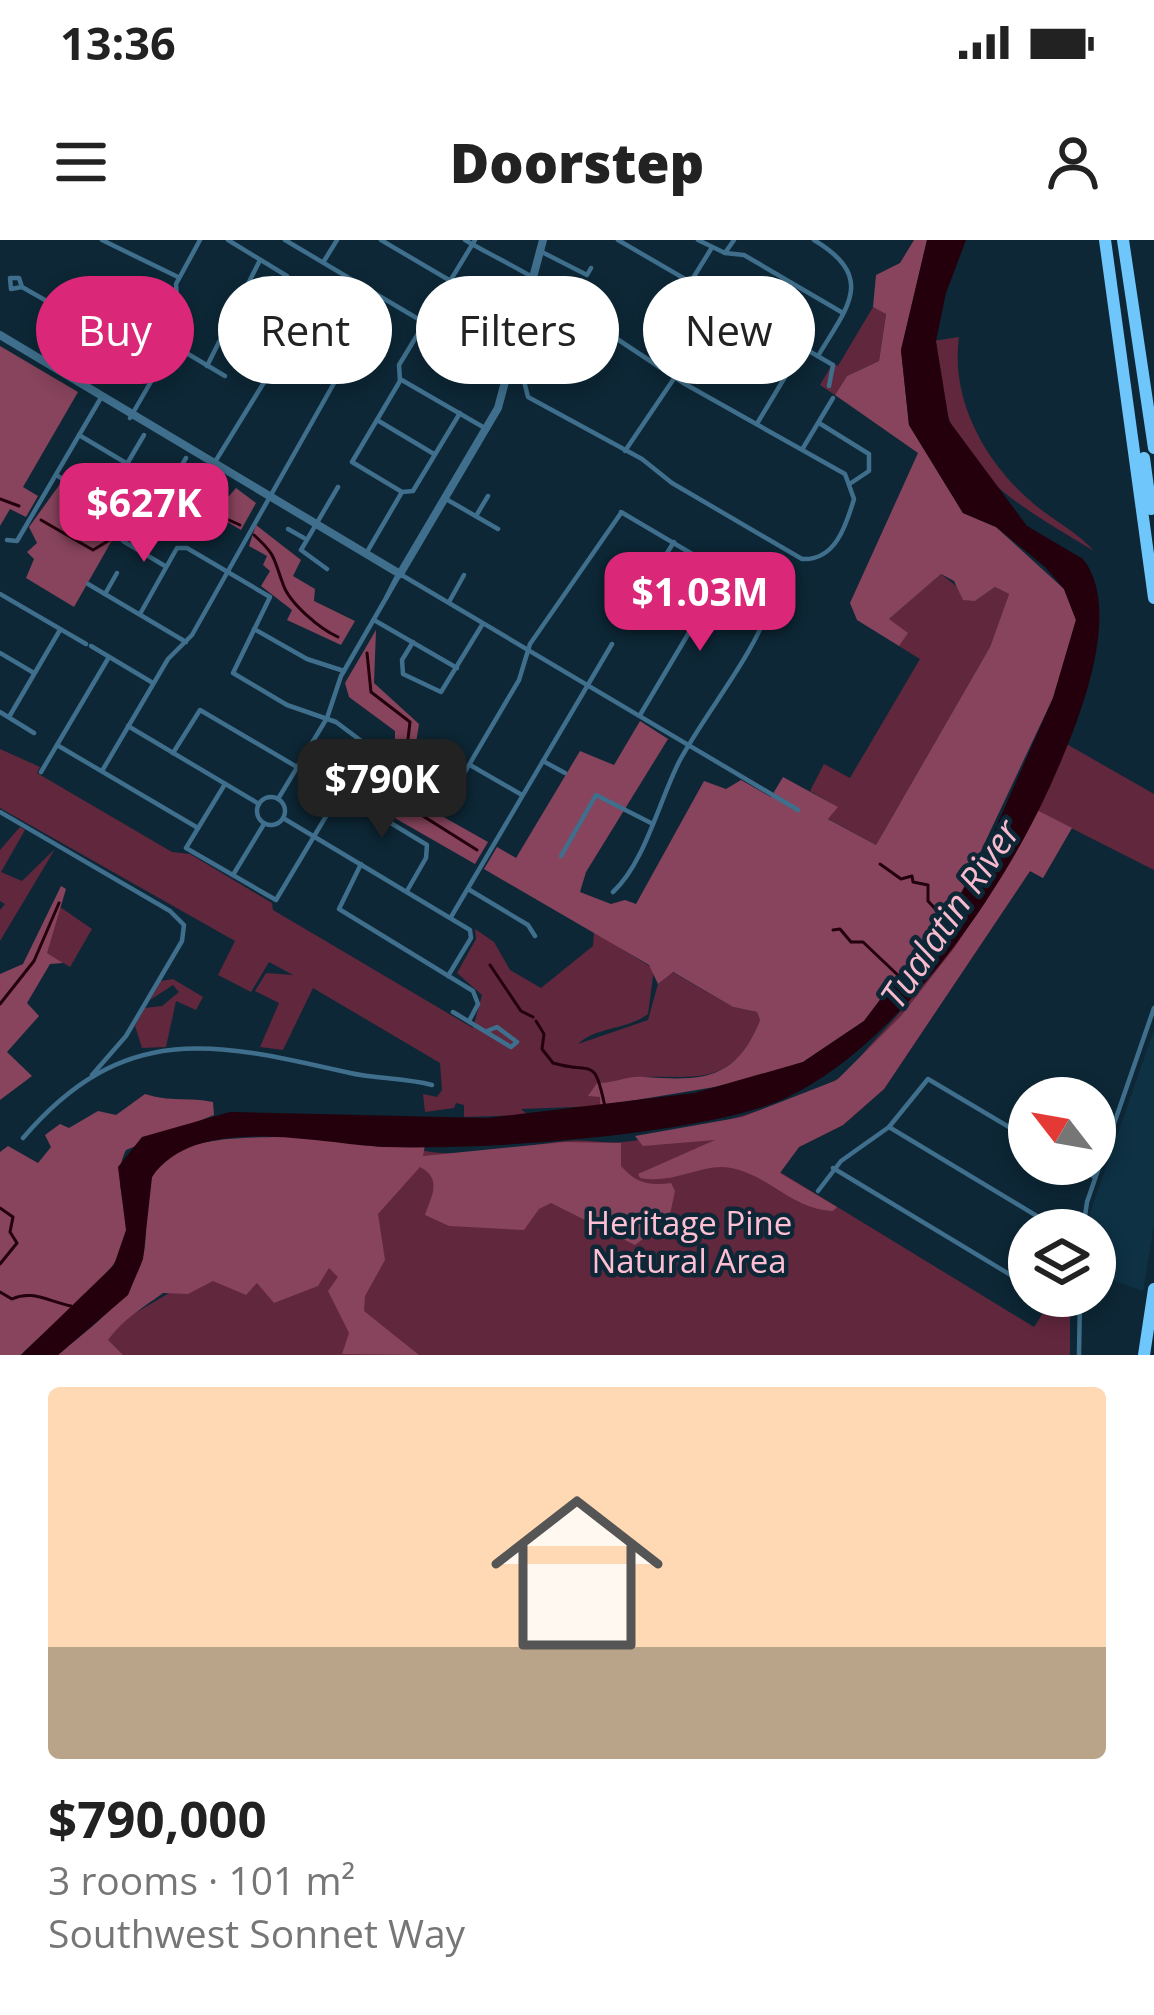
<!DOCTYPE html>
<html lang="en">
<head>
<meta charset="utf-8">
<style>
  body { margin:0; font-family:"Open Sans",sans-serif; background:#f2f2f2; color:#222; height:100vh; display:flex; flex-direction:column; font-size:45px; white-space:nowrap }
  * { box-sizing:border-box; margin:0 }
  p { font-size:39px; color:#767676 }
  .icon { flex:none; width:66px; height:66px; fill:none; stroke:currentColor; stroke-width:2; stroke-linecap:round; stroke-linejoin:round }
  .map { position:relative; height:1115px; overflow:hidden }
  .details { display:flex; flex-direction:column; background:#fff; flex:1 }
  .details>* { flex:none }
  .top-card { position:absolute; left:36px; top:36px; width:1083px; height:108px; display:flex; gap:24px }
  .needle { width:78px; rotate:301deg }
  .controls { position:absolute; left:1008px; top:837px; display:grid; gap:24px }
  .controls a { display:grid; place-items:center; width:108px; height:108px; border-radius:50%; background:#fff; box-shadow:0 6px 18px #0003; font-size:60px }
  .price { position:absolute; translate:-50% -102px; padding:0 27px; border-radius:24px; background:#db2777; color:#fff; font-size:39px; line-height:78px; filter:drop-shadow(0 3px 6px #0008) }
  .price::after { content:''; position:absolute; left:50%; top:72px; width:36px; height:27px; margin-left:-18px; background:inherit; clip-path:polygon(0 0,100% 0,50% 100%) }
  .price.current { background:#222; color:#fff }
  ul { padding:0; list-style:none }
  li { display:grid; align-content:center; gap:24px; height:636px; padding:0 48px }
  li+li { border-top:3px solid #e0e0e0 }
  li span { display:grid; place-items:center; height:372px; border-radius:12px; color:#555 }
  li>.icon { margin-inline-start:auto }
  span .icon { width:216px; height:216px; fill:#fffc; stroke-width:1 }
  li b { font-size:51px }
  .chip { padding:0 42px; border-radius:54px; background:#fff; box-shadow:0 6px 18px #0003; font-size:42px; line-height:108px }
  .chip.current { background:#db2777; color:#fff }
  .status { display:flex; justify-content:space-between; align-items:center; height:84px; padding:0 60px; background:#fff; direction:ltr }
  .status svg { height:33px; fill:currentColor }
  header { display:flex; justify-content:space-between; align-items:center; height:156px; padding:0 48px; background:#fff; font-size:54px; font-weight:800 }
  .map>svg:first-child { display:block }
  .built { fill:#0e3144 }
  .green { fill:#61273d }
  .forest { fill:#87445c }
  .water { fill:#23000c }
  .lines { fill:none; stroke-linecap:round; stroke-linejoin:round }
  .stream { stroke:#23000c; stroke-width:3 }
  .minor { stroke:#3f6f8c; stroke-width:4.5 }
  .tertiary { stroke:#3f6f8c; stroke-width:8 }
  .trunk { stroke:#6ec6fb; stroke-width:12 }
  .labels { text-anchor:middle; stroke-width:9; stroke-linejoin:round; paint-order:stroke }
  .park-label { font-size:33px; fill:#febfd3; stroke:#0d2736 }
  .water-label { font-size:36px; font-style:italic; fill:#f8bacd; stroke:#0d2736 }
</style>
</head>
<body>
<div class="status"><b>13:36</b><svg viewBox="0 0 49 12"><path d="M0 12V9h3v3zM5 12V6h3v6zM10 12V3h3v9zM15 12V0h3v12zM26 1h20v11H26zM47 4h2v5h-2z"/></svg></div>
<header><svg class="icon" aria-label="menu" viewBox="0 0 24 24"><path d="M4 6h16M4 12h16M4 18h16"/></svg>Doorstep<svg class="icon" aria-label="person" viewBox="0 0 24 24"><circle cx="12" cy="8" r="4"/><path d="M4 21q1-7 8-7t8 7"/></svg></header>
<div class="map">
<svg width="1154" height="1115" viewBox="0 0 1154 1115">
  <rect width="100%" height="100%" fill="#0d2736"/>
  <!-- built -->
  <path class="built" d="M1154 790V985L1143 1051 1095 1034V990H1089V976Z"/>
  <!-- green -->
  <g class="green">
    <path d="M873 67 886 73 879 121 847 136 835 155 820 145 833 123 838 126Z"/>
    <path d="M959 97C950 160 986 224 1034 264 1054 281 1076 291 1094 311 996 252 943 224 933 101Z"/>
    <path d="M941 334 975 361 995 347 1009 354 990 407 876 605 827 578 837 567 810 551 824 524 850 538 920 419 899 406 889 379Z"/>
    <path d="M1063 502 1154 554V630L1071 588 1043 638 1030 631 884 849 843 885 799 907 780 932 1034 1087 1048 1065 1070 1073V1115H64L415 908C450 922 528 904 568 901 586 899 605 904 623 902 680 897 784 866 834 841 850 833 861 815 873 802 963 706 1007 621 1063 502Z"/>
    <path d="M0 509 40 527 37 533 172 612 190 614 272 663 273 670 473 788 482 755 457 733 476 699 475 689 494 702 510 730 541 748 593 706 594 692 654 729 648 774C627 790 595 787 578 804L648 780 658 744 672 732 733 767 757 772 760 780C726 868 671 821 606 844L600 866 521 869 528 875 464 877V865L456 863 454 868 425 872 423 854 437 857 442 850 440 823 313 748 283 810 260 807 279 763 255 751 266 733 293 735 269 722 251 752 218 735 235 701 0 568Z"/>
    <path d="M20 587 25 590 1 632 22 641 55 609 0 701V670L5 664 0 661V610Z"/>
    <path d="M60 667 92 689 70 727 46 713Z"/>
    <path d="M173 739 203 757 196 770 176 761 166 807 142 808 135 786 145 768 162 766 179 752 173 745 150 760 161 741Z"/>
  </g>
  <!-- forest -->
  <g class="forest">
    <path d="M914 0H927L901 110 909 185 963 273 996 287 1064 349 1076 380 1053 458 962 651 864 781 803 822 739 843 600 866V857L588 856 597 843C613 844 627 835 644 837 702 841 736 841 760 780L757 772 733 767 673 732 658 744 649 725 484 629 497 607 516 618 580 511 614 525 640 481 668 499 586 632 580 652 611 664 625 660 636 664 704 541 726 549 741 540 771 557 783 537 838 567 828 579 876 605 990 407 1009 354 995 347 975 361 963 360 954 341 941 334 889 379 908 393 899 406 857 380 850 363 918 213 835 155 847 136 879 121 886 74 873 67 876 35 900 23Z"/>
    <path d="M0 106 78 152 23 247 38 256 26 277 10 269 0 286Z"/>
    <path d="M60 244 94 264 95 285 105 292 121 285 128 273 162 282 179 263 205 283 236 248 256 263 241 290 219 277 207 298 196 293 176 301 135 290 115 295 74 367 26 338 34 319 27 312 37 303 29 287Z"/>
    <path d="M256 285 301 320 293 336 315 349 314 361 355 381 341 405 287 380 292 370 261 346 270 331 263 325 267 316 249 306Z"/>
    <path d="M376 390 374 443 419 484 415 509 433 534 452 546 440 575 488 602 475 624 393 577 413 547 395 520V491L349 457 345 443Z"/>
    <path d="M1029 566 1072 588 1043 638 1030 631 884 849 843 885 799 907 780 933 837 967 833 971C791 969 771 936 731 928 704 922 673 945 640 938L638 934 715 900 643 906 635 896 742 877 837 840 901 776 955 707 997 641Z"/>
    <path d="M61 646 66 649 47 713 63 723 50 724 27 763 39 776 7 812 32 836 0 860V734L23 724Z"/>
    <path d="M145 854C170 862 189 857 213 862L214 875 126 910C111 940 128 963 126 994 122 1036 49 1085 21 1115H0V912L8 906 38 923 51 907 45 895 60 884 69 888 98 871 116 875Z"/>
    <path d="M304 896 387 907 425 905 423 916 564 902 621 903V926C636 943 648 946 671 943L675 951 669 979 635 1005 551 963 539 969 524 990 449 986 425 975C431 957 443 939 420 927L378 974 385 1020 365 1056 364 1071 419 1115 342 1114 349 1093 328 1051 338 1037 329 1028 318 1046 274 1063 257 1043 246 1055 213 1041 188 1054 163 1053C144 1067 123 1079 108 1100L123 1115H58C89 1088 132 1060 143 1017 149 993 142 967 150 942 169 888 259 900 304 896Z"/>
  </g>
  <!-- water -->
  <path class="water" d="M927 0H966L946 53 936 101 949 181 1027 286 1083 319C1124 371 1078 483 1055 535 1007 647 899 804 788 857 722 889 560 902 484 906 452 907 417 908 384 907 320 904 196 872 152 937L143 1019 128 1055 58 1115H21L114 1025 126 990 118 927 142 897 230 872 487 878 694 853 803 822 864 781 962 652 989 603 1053 458 1076 380 1064 349 1045 327 996 287 963 273 909 185 901 110Z"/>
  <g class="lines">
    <!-- stream -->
    <g class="stream">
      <path d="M0 259 19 266"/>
      <path d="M41 280 93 310 136 284 159 291 190 283 204 291 220 276 240 285"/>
      <path d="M254 295C277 316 273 318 283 344 289 363 320 389 338 397"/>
      <path d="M367 413 371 452 410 482 406 516 423 537V576L477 610"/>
      <path d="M880 624 901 639 912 636 913 642 928 645V661L942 676"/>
      <path d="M833 690 840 689 851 702H863L903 740"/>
      <path d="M490 725 521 771 533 777"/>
      <path d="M0 764 34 721 59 663"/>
      <path d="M536 781 544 794 542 809 553 823C593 835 594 814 605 867"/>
      <path d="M0 968 13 977 10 992 17 1003 0 1024"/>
      <path d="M0 1052 12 1059C31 1050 45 1060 71 1066"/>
    </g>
    <!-- minor -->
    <g class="minor">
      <path d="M102 0 178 37"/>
      <path d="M228 0 287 36"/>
      <path d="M285 0 425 83"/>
      <path d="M381 0 449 40"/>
      <path d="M465 0C502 22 582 58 605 91L685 144 845 234 854 259C846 286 835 321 802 319L672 243 642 219 528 157 524 141 576 66"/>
      <path d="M618 0 833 125 829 146"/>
      <path d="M698 0 725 13 734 0"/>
      <path d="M814 0C877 38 847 67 818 116"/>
      <path d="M540 11 587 35 591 28"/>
      <path d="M725 13 744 15 843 73"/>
      <path d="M324 21 337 0"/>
      <path d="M690 43 711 9"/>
      <path d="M22 47 19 38H10L11 49 22 47 124 105"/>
      <path d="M444 50 516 93"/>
      <path d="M299 81 349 113"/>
      <path d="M419 92 502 141"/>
      <path d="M173 105 225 136"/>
      <path d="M136 113 134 103 124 105 127 115 136 113 160 126"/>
      <path d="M207 126 260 20"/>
      <path d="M400 139 483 187"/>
      <path d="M130 178 179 93 176 44 200 0"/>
      <path d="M377 180 434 214"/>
      <path d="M758 182 788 132"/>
      <path d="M819 183 869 214V231L851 243"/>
      <path d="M79 195 126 223"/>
      <path d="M803 208 833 158"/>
      <path d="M625 211 675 137"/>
      <path d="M56 235 104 263 144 195"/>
      <path d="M176 235 193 245 202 243 300 84"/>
      <path d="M402 252 352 222 400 141 399 125 475 0"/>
      <path d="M446 259 498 289"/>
      <path d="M159 264 186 218"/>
      <path d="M621 272 770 360"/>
      <path d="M476 276 488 256"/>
      <path d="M288 289 304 298"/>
      <path d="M7 300 17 301 102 156"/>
      <path d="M123 301 165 326"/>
      <path d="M141 311 147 301"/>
      <path d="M367 312 402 252 413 251 460 173"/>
      <path d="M327 329 301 310 338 247"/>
      <path d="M400 334 798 570"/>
      <path d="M651 338 674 302"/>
      <path d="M88 344 186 402"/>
      <path d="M0 354 86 404"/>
      <path d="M105 354 117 333"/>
      <path d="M386 358 396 338"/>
      <path d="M449 362 464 335"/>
      <path d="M140 374 177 308H187L270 357 233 433 287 465 336 482 368 506 276 660 186 608 225 544"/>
      <path d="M374 380 457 428"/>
      <path d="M254 389 307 419 344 431"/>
      <path d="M413 402 402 420 403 434 441 452 482 385"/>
      <path d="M91 406 153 443"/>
      <path d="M0 413 34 433"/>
      <path d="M0 472 34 493"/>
      <path d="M640 475 725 332"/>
      <path d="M9 477 60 390"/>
      <path d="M128 486 259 564"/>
      <path d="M57 505 198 588"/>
      <path d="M173 513 200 470 297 527"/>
      <path d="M543 521 565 533"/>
      <path d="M470 525 522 555"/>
      <path d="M358 529 390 548"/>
      <path d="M102 531 168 419 192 395 351 113"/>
      <path d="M41 532 109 417"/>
      <path d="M343 554 427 605 426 618 407 651"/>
      <circle cx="271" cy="571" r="14"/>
      <path d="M278 559 327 478 341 436 400 334"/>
      <path d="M446 564 519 440 530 404 621 273"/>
      <path d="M0 572 170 671 184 685 182 701 126 796 92 835"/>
      <path d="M283 578 470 690 471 698 448 736"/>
      <path d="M561 616 596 555 651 583"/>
      <path d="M361 624 339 669 473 751 478 764 469 781"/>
      <path d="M233 635 264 584"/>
      <path d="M468 649 528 685 535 696"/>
      <path d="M613 652C645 623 660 558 680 520 709 467 754 416 772 360"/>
      <path d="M451 677 612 404"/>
      <path d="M453 772 511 807 517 802 497 787 487 791"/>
      <path d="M889 887 1060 990"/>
      <path d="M23 898C124 780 215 802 350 833 377 839 405 838 432 845"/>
      <path d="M1072 924 1093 936"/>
      <path d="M833 928 1029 1046"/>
      <path d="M818 951 841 921 889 887 928 839 1029 899"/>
      <path d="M1083 990 1087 962 1154 768"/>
      <path d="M1046 1056 1079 1066"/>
      <path d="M1079 1115 1080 1056"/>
    </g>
    <!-- tertiary -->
    <g class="tertiary">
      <path d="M0 95 400 334"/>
      <path d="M400 334 498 168 543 0"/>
    </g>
    <!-- trunk -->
    <g class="trunk">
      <path d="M1105 0 1154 358"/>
      <path d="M1123 0 1154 208"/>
      <path d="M1144 218 1151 269"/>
      <path d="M1144 1115 1154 1049"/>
    </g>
  </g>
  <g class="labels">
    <!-- park labels -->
    <g class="park-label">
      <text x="689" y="995">Heritage Pine<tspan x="689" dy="38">Natural Area</tspan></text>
    </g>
    <!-- water labels -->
    <g class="water-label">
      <text transform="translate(950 674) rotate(-56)" y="13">Tualatin River</text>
    </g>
  </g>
</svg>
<div class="controls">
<a><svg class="needle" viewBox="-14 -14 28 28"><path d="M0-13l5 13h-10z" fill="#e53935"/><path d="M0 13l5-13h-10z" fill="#767676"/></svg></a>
<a><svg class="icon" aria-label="layers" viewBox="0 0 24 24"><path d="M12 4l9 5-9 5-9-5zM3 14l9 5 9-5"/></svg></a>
</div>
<b class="price" style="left:144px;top:325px">$627K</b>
<b class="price" style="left:700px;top:414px">$1.03M</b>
<b class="price current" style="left:382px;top:601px">$790K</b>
<div class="top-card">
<a class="chip current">Buy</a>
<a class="chip">Rent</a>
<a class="chip">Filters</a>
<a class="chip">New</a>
</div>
</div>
<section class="details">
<ul>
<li><span style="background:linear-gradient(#ffd9b3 70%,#b9a48a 0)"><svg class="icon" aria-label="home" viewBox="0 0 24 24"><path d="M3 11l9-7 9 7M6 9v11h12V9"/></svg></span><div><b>$790,000</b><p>3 rooms · 101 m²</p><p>Southwest Sonnet Way</p></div></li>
</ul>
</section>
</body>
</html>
